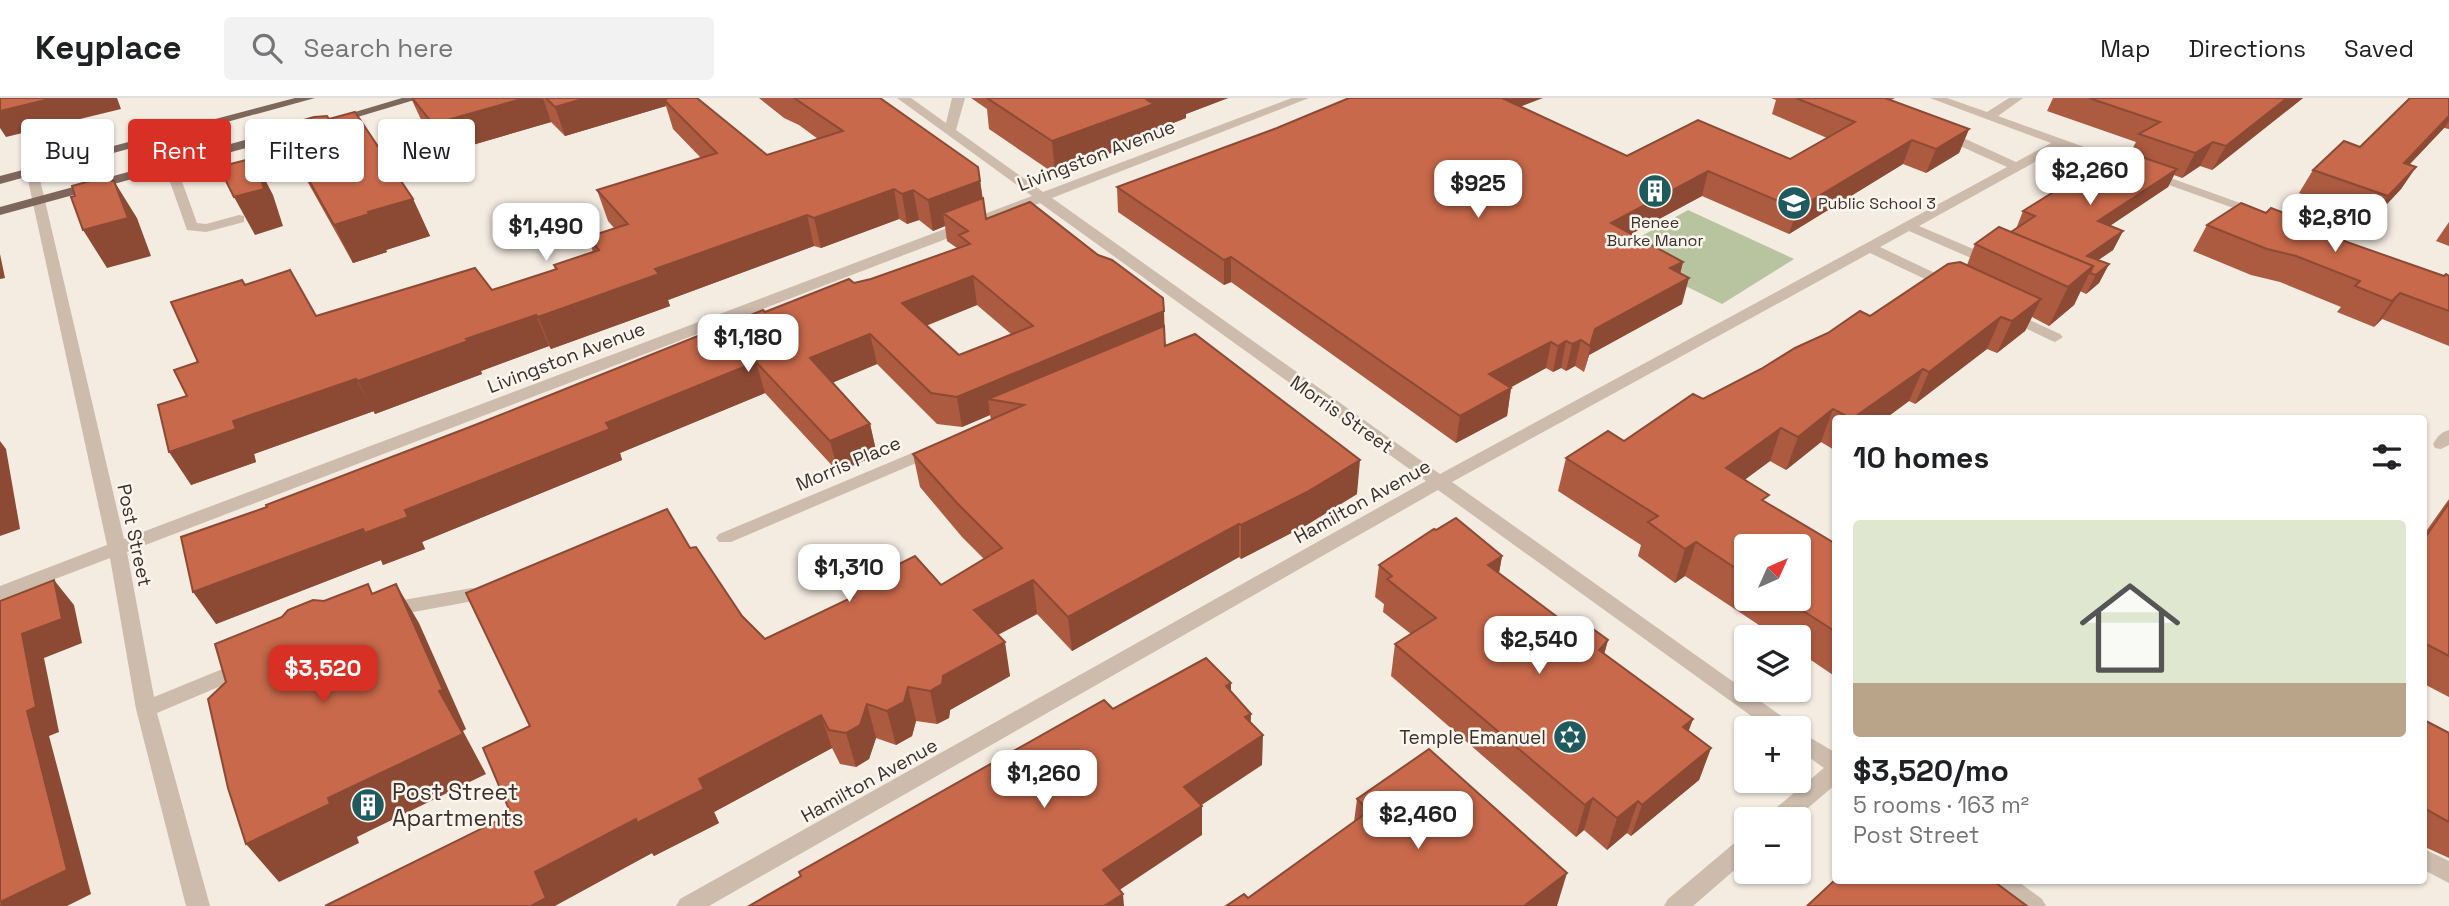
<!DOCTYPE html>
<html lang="en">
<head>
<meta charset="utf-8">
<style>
  body { margin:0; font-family:"Space Grotesk",sans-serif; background:#f2f2f2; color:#202124; height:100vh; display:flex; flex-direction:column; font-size:26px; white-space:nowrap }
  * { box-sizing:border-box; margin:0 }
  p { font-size:23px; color:#757577 }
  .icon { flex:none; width:38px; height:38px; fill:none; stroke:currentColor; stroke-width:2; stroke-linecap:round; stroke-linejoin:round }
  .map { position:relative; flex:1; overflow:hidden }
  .sheet { position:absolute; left:1832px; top:317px; width:595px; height:469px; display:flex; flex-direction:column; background:#fff; border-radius:7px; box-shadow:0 2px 5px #0004 }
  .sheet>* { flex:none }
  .top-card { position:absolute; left:21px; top:21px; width:665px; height:63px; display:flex; gap:14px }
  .needle { width:46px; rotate:45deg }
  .fabs { position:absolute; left:1734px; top:436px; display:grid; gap:14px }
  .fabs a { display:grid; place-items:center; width:77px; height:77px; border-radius:7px; background:#fff; box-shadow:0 2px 5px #0004; font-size:35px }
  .price { position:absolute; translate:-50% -60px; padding:0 16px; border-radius:14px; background:#fff; color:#222; font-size:23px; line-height:46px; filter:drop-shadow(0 2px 4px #0008) }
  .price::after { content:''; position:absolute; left:50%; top:42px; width:21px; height:16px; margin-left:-10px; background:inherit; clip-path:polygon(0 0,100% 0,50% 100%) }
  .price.current { background:#d93025; color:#fff }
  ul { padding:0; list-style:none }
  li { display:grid; align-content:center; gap:14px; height:371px; padding:0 21px }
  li+li { border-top:2px solid #e0e0e0 }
  li span { display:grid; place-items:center; height:217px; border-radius:7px; color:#555 }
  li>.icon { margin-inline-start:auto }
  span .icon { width:126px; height:126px; fill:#fffc; stroke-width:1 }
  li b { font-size:30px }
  h2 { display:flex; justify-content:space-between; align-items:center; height:84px; padding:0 21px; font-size:30px }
  .chip { padding:0 24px; border-radius:7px; background:#fff; box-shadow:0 2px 5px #0004; font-size:24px; line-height:63px }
  .chip.current { background:#d93025; color:#fff }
  header { display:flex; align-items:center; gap:42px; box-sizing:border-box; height:98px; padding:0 35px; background:#fff; border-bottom:2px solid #e0e0e0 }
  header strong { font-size:33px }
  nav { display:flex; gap:38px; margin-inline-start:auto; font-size:24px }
  .search { width:490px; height:63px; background:#f2f2f2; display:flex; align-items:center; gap:18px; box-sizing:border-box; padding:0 24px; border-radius:7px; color:#757577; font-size:26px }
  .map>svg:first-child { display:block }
  .green { fill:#b8c4a0 }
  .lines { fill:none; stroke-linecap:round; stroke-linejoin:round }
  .path { stroke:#b9a596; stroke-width:3.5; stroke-dasharray:2.5 2.5; stroke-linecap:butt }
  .minor { fill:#cdbbac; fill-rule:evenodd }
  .major { fill:#7d675c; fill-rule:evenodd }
  .wall { fill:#ac5a40; fill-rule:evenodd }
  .shaded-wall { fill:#8c4a34 }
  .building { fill:#c8694b; stroke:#8c4a34; stroke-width:2; fill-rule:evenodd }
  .labels { text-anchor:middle; stroke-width:5; stroke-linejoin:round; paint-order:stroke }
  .far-poi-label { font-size:16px; fill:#3b302b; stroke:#fbf5ee; text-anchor:start }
  .street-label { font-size:19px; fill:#3b302b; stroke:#fbf5ee }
  .poi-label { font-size:19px; fill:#3b302b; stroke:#fbf5ee; text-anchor:end }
  .near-poi-label { font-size:23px; fill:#3b302b; stroke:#fbf5ee; text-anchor:start }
</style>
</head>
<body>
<header>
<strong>Keyplace</strong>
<div class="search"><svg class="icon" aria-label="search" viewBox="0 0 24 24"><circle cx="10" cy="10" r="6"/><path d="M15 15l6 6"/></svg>Search here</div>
<nav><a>Map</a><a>Directions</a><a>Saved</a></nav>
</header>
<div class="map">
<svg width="2449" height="808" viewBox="0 0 2449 808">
  <rect width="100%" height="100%" fill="#f4ebe1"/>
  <!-- green -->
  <path class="green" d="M1688 112 1794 161 1722 206 1615 153Z"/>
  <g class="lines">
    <!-- path -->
    <path class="path" d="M408 26 442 69"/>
    <!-- minor -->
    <g class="minor">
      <path d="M897 0H911L946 25 952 0H965L956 32 1043 94 1292 0H1309L1052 100 1440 376 2007 69 1940 39V33H1948L2016 64 2051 45 1930 0H1947L1987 14 2009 0H2023L1998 18 2268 115 2261 119 2256 118 2062 49 1919 128 1997 161V167H1987L1909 133 1880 149 1956 185 1958 188 1956 191H1946L1870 155 1452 384 1790 624 1793 630H1768L1438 392 709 808H676L680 801 1426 383 1040 105 127 454 154 599 247 561 254 564 257 569 254 574 157 615 210 808H186L136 611 110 460 0 502V488L107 447 26 73 27 70 32 69 38 73 124 441 1032 98Z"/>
      <path d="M170 63 176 67 197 125 206 126 239 117 244 118V124L206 134 187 132 164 67Z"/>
      <path d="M2008 212 2060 236 2063 239 2055 244 2050 242 2003 219 2001 216 2003 213Z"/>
      <path d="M2449 332V347L2441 351 2435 350 2433 346C2437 339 2441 334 2449 332Z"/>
      <path d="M936 345 942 346 944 350 942 354 731 444H719L716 440 719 436Z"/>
      <path d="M472 490 479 492 481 497 479 502 386 519 379 517 376 512 379 507 386 505Z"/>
      <path d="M1799 633 1836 655V686L1795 721H1768L1771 714 1824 670 1799 652Z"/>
      <path d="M1746 739V762L1693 808H1664L1668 801 1738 742Z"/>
      <path d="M2424 751 2449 763V785L2424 772Z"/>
      <path d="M1987 782H2016L2042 801 2046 808H2016L1990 789Z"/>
    </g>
    <!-- major -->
    <g class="major">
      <path d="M295 0H315L0 86V78Z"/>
      <path d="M402 0H421L334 26 328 22Z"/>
      <path d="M304 26 310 30 308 33 0 117V109Z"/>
    </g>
  </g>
  <!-- wall -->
  <g class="wall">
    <path d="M411 0H697L767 57 818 41 799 27 784 20 759 0H880L978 69 986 121 1098 157 1163 200 1165 248 1357 396 1305 428 1241 461 1239 459 1072 553 1037 516 998 537 1010 578 950 612 949 620 937 626 916 623 912 638 896 647 876 640 869 661 856 669 840 666 832 650 714 714 719 725 654 758 652 755 555 807 511 716 530 628 690 450 742 518 765 541 850 501 847 492 941 487 984 461 962 439 920 389 913 356 991 321 990 317 962 329 937 326 877 266 832 285 870 326 877 357 838 374 765 295 620 355 622 362 422 444 425 451 383 467 381 462 216 526 267 409 765 214 854 185 871 181 957 150 947 143 945 128 933 133 919 122 907 126 899 121 821 150 814 148 668 202 670 208 551 251 549 248 481 273 482 276 375 316 374 313 254 356 256 364 191 387 187 298 245 187 316 218 492 192 555 172 554 167 593 154 588 139 614 130 608 123 597 92 701 60 673 31 666 8 565 38 551 24 445 55 423 26ZM977 207 1011 236 959 257 926 228Z"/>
    <path d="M971 0H1228L1186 16V20L1155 32 1156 38 1055 76 989 31 987 11Z"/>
    <path d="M1771 0H1895L1891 2 1969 31 1959 55 1926 75 1903 66 1789 136 1702 98 1631 136 1683 164 1680 176 1682 206 1589 257 1584 274 1575 268 1566 273 1561 270 1553 274 1546 270 1510 290H1511L1507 318 1456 345 1231 184 1224 187 1118 114 1117 89 1520 9 1627 58 1790 61 1827 40 1772 16 1776 2Z"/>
    <path d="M2053 0H2303L2212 72 2200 68 2182 80 2174 77 2168 89 2109 128 2123 133 2113 152 2098 162 2109 166 2099 185 2086 196 2080 193 2074 207 2049 228 2032 219 2025 233 1997 255 1987 251 1915 306 1909 303 1886 320H1836V353L1821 344 1786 372 1770 363 1744 382 1766 405 1836 446V579L1799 554V539H1777L1685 478 1675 485 1638 458 1641 447 1558 393 1566 360 1624 343 1703 301 1870 218 1967 167 1975 146 2011 134 2016 131 2023 113 2130 55 2136 44 2047 13ZM1746 448 1799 500H1746Z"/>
    <path d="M2449 0V31L2444 30 2409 67 2416 69 2401 91 2373 121 2299 95 2313 72 2360 49Z"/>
    <path d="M329 21 413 101 430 138 386 152 387 154 353 165 297 65 279 29Z"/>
    <path d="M2266 115 2347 139 2345 143 2444 178H2449V248L2382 221 2374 229 2337 214 2341 209 2280 184 2251 177 2193 153 2207 127Z"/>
    <path d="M2449 124V148L2436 143Z"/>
    <path d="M2449 401V599L2424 586V436Z"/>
    <path d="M1502 458 1499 475 1572 530 1608 542 1604 556 1693 621 1688 633 1711 650 1699 682 1631 738 1627 735 1607 752 1584 732 1576 739 1391 578 1395 546 1411 536 1383 514 1384 506 1375 499 1379 467Z"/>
    <path d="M2424 622 2449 635V760L2425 749 2424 750Z"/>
    <path d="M1357 701 1557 808 1248 800 1354 724Z"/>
  </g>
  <!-- shaded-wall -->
  <g class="shaded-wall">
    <path d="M54 0H117L121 11 6 39 0 30V13Z"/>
    <path d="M525 0H543L551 24 445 55 433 26Z"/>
    <path d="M586 0H692L665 3 666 8 565 38 555 9Z"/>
    <path d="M1153 0H1228L1186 16V20L1155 32 1156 38 1055 76 1052 43Z"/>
    <path d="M1493 0H1543L1491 20Z"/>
    <path d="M2287 0H2303L2212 72 2226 48Z"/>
    <path d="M2449 18V23L2444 30 2389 88 2404 65Z"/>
    <path d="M1969 31 1959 55 1926 75 1936 51Z"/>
    <path d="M1912 42 1903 66 1789 136 1797 111Z"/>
    <path d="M2213 44 2200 68 2182 80 2195 55Z"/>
    <path d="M254 60 273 97 283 128 255 137 234 99Z"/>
    <path d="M2416 69 2401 91 2373 121 2388 98Z"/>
    <path d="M2177 71 2168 89 2089 142 2098 123Z"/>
    <path d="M1708 73 1702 98 1605 150 1611 125Z"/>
    <path d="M109 78 118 93 114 83 137 120 151 158 107 170 83 132Z"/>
    <path d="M980 83 984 113 943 115 945 128 933 133 928 102Z"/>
    <path d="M894 91 899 121 821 150 814 120Z"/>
    <path d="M913 92 919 122 907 126 902 96Z"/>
    <path d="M413 101 430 138 386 152 387 154 353 165 334 127 368 114Z"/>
    <path d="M807 117 814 148 668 202 670 208 551 251 538 219 655 171Z"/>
    <path d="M2123 133 2113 152 2084 172 2087 158Z"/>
    <path d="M0 156 5 180 0 181Z"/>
    <path d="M1231 159V184L1224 187V162Z"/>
    <path d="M1683 164 1677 187 1689 180 1682 206 1589 257 1584 274 1595 231 1670 170Z"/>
    <path d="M2109 166 2099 185 2086 196 2096 177Z"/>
    <path d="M2093 168 2074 207 2049 228 2068 189Z"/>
    <path d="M973 178 977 207 907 235 902 205Z"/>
    <path d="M2400 195 2382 221 2374 229 2392 203Z"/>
    <path d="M2041 201 2025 233 1997 255 2012 223Z"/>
    <path d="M1164 213 1165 243 988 301 990 317 962 329 957 299Z"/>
    <path d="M536 217 549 248 481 273 482 276 375 316 358 283 466 241Z"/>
    <path d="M2001 219 1987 251 1915 306 1929 274Z"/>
    <path d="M870 236 877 266 817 291 810 260Z"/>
    <path d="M1581 242 1575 268 1566 273 1572 246Z"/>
    <path d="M1566 243 1561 270 1553 274 1558 248Z"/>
    <path d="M1551 244 1546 270 1485 303 1489 276Z"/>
    <path d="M756 264 765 295 620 355 622 362 422 444 425 451 383 467 381 462 216 526 193 494Z"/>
    <path d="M1923 271 1909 303 1886 320H1853Z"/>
    <path d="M356 281 374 313 254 356 256 364 191 387 169 354 233 323Z"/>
    <path d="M1511 290 1507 318 1456 345 1460 318Z"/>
    <path d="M1833 311 1821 344 1786 372 1798 339Z"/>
    <path d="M870 326 877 357 838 374 830 343Z"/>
    <path d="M1781 330 1770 363 1715 404 1726 370Z"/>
    <path d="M0 343 6 351 20 431 0 438Z"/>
    <path d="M1360 362 1357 396 1305 428 1241 461V427Z"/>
    <path d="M1239 426V459L1072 553 1068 519Z"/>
    <path d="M1696 444 1685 478 1675 485 1685 451Z"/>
    <path d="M1502 458 1496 491 1488 467Z"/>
    <path d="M54 482 74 507 82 545 44 560 59 634 49 638 91 796 67 808H0L22 536Z"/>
    <path d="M1033 482 1037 516 980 546 974 512Z"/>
    <path d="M396 486 419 525 466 631 463 633 486 676 357 739 359 745 279 784 246 746 328 700 439 593Z"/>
    <path d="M1608 542 1599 575V552Z"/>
    <path d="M1005 544 1010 578 950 612 949 620 937 626 930 593 943 578Z"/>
    <path d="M1231 585V615L1226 588Z"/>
    <path d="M908 589 916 623 912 638 896 647 887 613Z"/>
    <path d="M867 606 876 640 869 661 856 669 846 635Z"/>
    <path d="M1251 616 1250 645 1245 619Z"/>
    <path d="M821 617 832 650 714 714 719 725 654 758 652 755 555 808H531L535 774 636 721 699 681Z"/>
    <path d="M1693 621 1681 654 1683 629Z"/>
    <path d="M1263 637 1262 667 1185 718 1184 689Z"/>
    <path d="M1711 650 1699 682 1631 738 1642 707Z"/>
    <path d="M1593 700 1584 732 1576 739 1585 707Z"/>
    <path d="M1638 703 1627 735 1607 752 1617 720Z"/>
    <path d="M1202 708V737L1106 801 1103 772Z"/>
    <path d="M1567 775 1557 808H1524Z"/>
    <path d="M1123 796 1124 808H1104Z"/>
  </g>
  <!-- building -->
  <g class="building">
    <path d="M0 0H54L0 13Z"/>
    <path d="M412 0H525L433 26Z"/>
    <path d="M546 0H586L555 9Z"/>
    <path d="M667 0H697L767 57 843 33 794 0H880L978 69 980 83 928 102 913 92 902 96 894 91 814 120 807 117 655 171 659 176 538 219 536 217 466 241 468 243 358 283 356 281 233 323 236 331 169 354 158 307 187 298 174 272 198 264 171 204 242 182 245 187 290 172 316 218 475 170 492 192 557 171 554 167 599 152 588 139 628 126 597 92 717 55 665 3Z"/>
    <path d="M987 0H1153L1147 2 1154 6 1052 43Z"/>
    <path d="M1349 0H1502L1627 58 1698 22 1790 61 1855 24 1796 0H1885L1969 31 1936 51 1912 42 1797 111 1708 73 1611 125 1683 164 1670 170 1689 180 1595 231 1590 248 1581 242 1572 246 1566 243 1558 248 1551 244 1489 276 1511 290 1460 318 1231 159 1224 162 1117 89 1277 30Z"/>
    <path d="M2089 0H2287L2226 48 2213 44 2195 55 2139 36 2160 24Z"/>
    <path d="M2410 0H2449V18L2404 65 2416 69 2388 98 2313 72 2344 43 2360 49Z"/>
    <path d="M355 14 413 101 368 114 369 116 334 127 279 29 314 19 327 18 329 21Z"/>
    <path d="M2121 52 2177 71 2098 123 2123 133 2087 158 2109 166 2096 177 2090 175 2093 168 2011 134 2035 118 2023 113Z"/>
    <path d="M254 60 264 91 234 99 219 69Z"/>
    <path d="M109 78 112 83H114L128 120 83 132 71 99 75 98 72 88Z"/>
    <path d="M983 100 986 121 1030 104 1098 157 1112 162 1163 200 1164 213 957 299 931 295 870 236 810 260 870 326 830 343 756 264 606 325 610 331 405 412 408 419 365 435 363 431 193 494 181 439 267 409 266 407 475 327 763 212 765 214 849 181 854 185 871 181 970 146 959 137 968 133 943 115ZM973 178 1033 228 959 257 902 205Z"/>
    <path d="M2241 105 2266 115 2271 110 2347 139 2344 143 2444 178 2446 176 2449 178V213L2400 195 2392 203 2355 188 2360 183 2296 158 2267 151 2207 127Z"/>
    <path d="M1999 129 2093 168 2068 189 1975 146Z"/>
    <path d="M1960 164 2041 201 2012 223 2001 219 1929 274 1923 271 1853 320H1850L1833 311 1798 339 1781 330 1726 370 1769 397 1762 402 1836 446V534L1783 500H1799V448H1746V477L1696 444 1685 451 1648 424 1658 418 1566 360 1608 333 1624 343 1693 296 1703 301 1761 271 1795 250 1828 235 1860 213 1870 218 1948 166Z"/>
    <path d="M1164 228 1165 248 1195 236 1360 362 1307 394 1241 427 1239 426 1068 519 1033 482 974 512 1005 544 943 578 942 586 930 593 908 589 904 604 887 613 867 606 860 627 846 635 829 632 821 617 699 681 704 691 637 725 636 721 535 774 546 800 531 808H325L511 716 483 650 530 628 466 495 667 411 690 450 696 449 742 518 765 541 853 499 847 492 915 458 941 487 1002 450 957 405 913 356 1024 307 988 301Z"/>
    <path d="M2449 405V558L2424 545V441Z"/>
    <path d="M1456 420 1502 458 1488 467 1572 530 1582 523 1608 542 1599 552 1693 621 1683 629 1711 650 1642 707 1638 703 1617 720 1593 700 1585 707 1395 546 1436 520 1387 481 1392 478 1379 467 1434 431 1436 432Z"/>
    <path d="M54 482 62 521 22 536 36 609 27 613 67 772 0 804V503Z"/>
    <path d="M368 486 372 496 396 486 443 592 439 593 463 636 328 700 330 706 246 746 228 690 208 601 226 584 215 546 282 519 288 512 313 502 324 503Z"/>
    <path d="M1206 560 1231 585 1226 588 1251 616 1245 619 1263 637 1184 689 1202 708 1103 772 1123 796 1104 808H749L801 778 799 774 1104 602 1113 611Z"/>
    <path d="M2424 622 2449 635V724L2424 710Z"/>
    <path d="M1429 651 1567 775 1524 808H1226L1244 796 1248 800 1369 713 1357 701Z"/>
    <path d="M1836 781V782H1992L2027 808H1807Z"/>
  </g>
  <!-- icons -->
  <defs>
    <g id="building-disc" transform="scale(1.75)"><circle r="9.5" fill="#1f5a5e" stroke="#fbf5ee"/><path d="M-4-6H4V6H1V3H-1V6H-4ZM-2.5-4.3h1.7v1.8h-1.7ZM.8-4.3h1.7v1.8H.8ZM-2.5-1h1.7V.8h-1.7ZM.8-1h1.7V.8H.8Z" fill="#fff"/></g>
    <g id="school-disc" transform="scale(1.75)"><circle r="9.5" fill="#1f5a5e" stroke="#fbf5ee"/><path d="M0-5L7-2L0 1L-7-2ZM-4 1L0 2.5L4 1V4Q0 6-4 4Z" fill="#fff"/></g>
    <g id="synagogue-disc" transform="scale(1.75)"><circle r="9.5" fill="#1f5a5e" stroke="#fbf5ee"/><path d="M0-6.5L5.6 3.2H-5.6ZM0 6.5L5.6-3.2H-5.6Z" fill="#fff"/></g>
  </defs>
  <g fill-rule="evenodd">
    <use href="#building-disc" x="1655" y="93"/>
    <use href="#school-disc" x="1794" y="105"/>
    <use href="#synagogue-disc" x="1570" y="639"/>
    <use href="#building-disc" x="368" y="707"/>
  </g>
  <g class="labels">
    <!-- far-poi labels -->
    <g class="far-poi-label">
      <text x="1818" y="111">Public School 3</text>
      <text x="1655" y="130" text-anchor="middle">Renee<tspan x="1655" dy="18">Burke Manor</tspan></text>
    </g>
    <!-- street labels -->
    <g class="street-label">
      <text transform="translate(1096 57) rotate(-21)" y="7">Livingston Avenue</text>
      <text transform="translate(566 259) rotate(-21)" y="7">Livingston Avenue</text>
      <text transform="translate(1342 316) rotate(35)" y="7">Morris Street</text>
      <text transform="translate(848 365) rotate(-23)" y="7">Morris Place</text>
      <text transform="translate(1362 403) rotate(-29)" y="7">Hamilton Avenue</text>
      <text transform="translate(135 437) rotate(78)" y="7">Post Street</text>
      <text transform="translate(869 682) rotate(-29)" y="7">Hamilton Avenue</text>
    </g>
    <!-- poi labels -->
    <g class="poi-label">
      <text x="1546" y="646">Temple Emanuel</text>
    </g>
    <!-- near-poi labels -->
    <g class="near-poi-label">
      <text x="392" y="702">Post Street<tspan x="392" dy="26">Apartments</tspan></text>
    </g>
  </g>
</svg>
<div class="fabs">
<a><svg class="needle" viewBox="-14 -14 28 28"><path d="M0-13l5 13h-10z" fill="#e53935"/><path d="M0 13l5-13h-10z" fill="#757577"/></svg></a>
<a><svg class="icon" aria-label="layers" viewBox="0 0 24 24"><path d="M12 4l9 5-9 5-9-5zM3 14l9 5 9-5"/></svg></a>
<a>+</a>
<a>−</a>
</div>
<b class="price" style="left:2090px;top:109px">$2,260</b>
<b class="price" style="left:1478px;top:122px">$925</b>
<b class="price" style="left:2335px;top:156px">$2,810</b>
<b class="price" style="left:546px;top:165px">$1,490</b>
<b class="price" style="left:748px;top:276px">$1,180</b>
<b class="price" style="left:849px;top:506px">$1,310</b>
<b class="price" style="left:1539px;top:578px">$2,540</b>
<b class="price current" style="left:323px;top:607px">$3,520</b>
<b class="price" style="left:1044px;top:712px">$1,260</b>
<b class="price" style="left:1418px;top:753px">$2,460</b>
<div class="top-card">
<a class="chip">Buy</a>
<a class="chip current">Rent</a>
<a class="chip">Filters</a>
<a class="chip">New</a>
</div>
<section class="sheet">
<h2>10 homes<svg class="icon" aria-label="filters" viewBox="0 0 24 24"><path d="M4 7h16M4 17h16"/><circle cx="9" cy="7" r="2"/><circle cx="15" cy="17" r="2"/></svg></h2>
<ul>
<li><span style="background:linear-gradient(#dfe7d0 75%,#b9a48a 0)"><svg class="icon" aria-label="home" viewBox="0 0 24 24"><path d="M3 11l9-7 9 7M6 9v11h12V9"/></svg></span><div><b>$3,520/mo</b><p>5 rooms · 163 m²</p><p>Post Street</p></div></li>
</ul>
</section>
</div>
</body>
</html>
